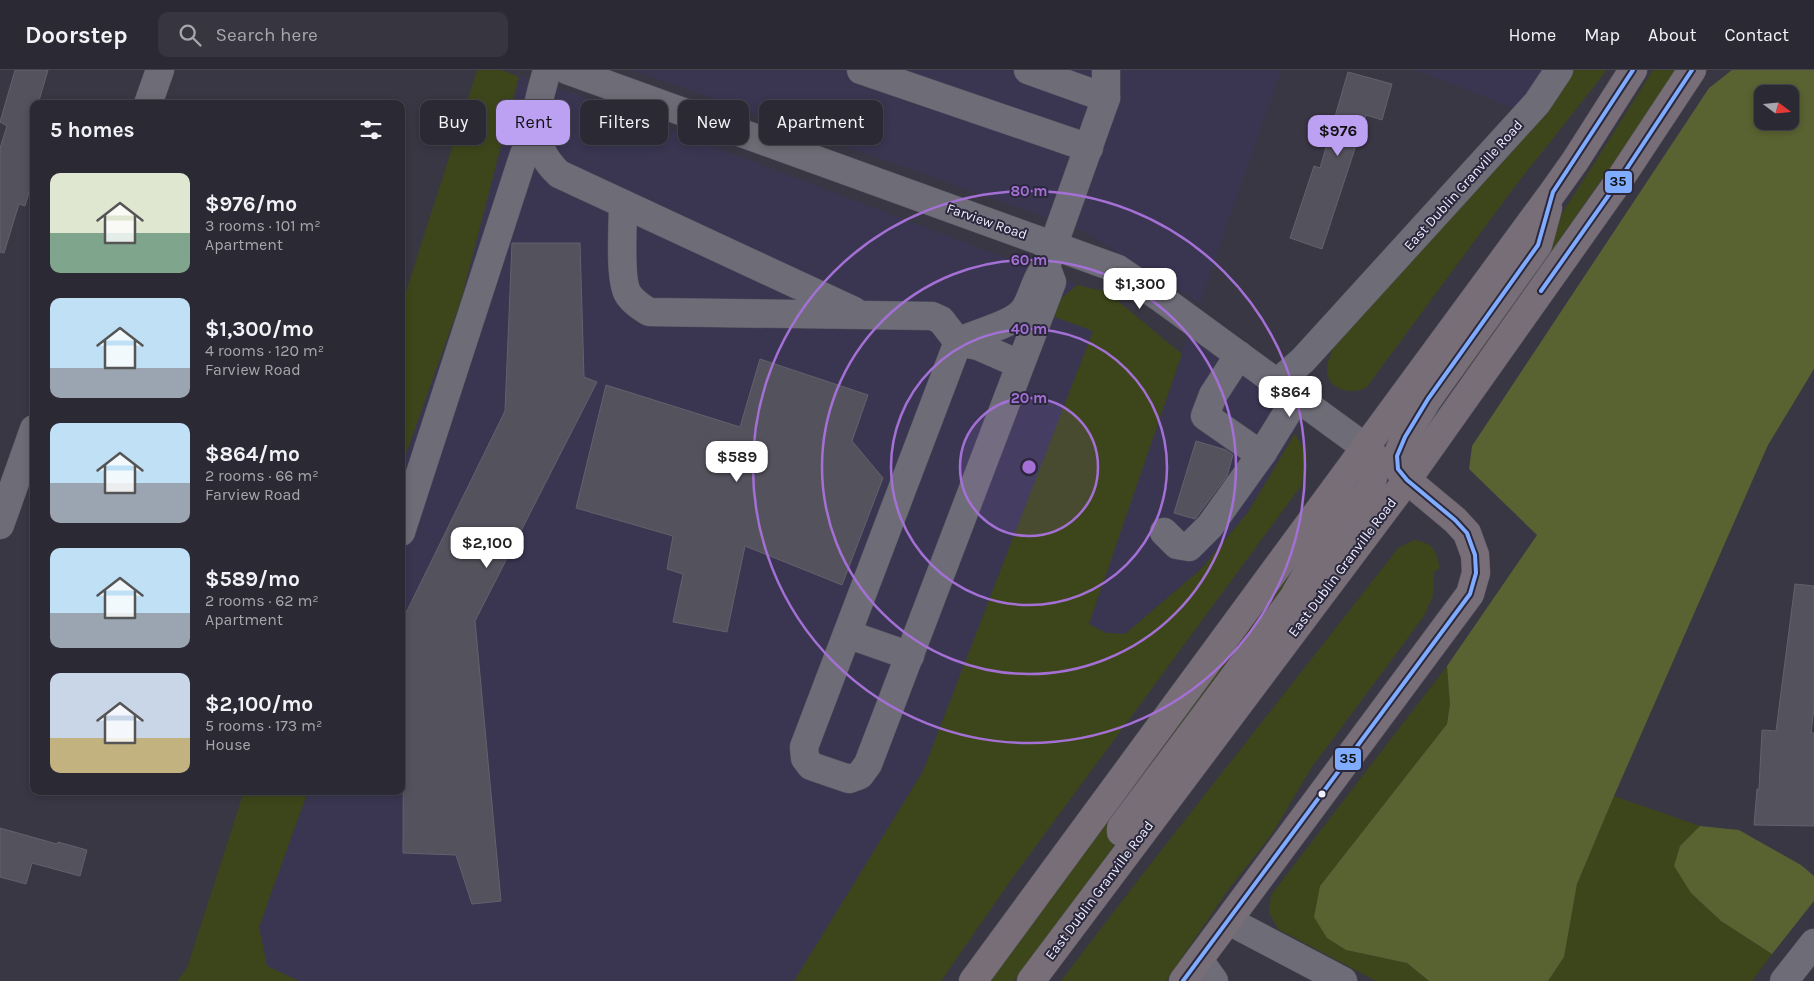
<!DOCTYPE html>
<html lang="en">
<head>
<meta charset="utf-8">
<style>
  body { margin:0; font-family:Karla,sans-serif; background:#37353f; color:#f1f3f6; height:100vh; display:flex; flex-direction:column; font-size:19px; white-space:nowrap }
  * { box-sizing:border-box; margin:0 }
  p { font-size:16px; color:#a6a6ac }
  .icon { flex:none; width:28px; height:28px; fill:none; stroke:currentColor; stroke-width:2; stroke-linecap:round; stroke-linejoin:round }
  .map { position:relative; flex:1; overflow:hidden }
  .drawer { position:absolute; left:30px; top:30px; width:375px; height:695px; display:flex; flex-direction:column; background:#2b2933; border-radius:10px; box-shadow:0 2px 8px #0003,0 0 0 1px #47454e }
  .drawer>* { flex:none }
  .top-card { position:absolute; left:420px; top:30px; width:475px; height:45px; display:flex; gap:10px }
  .needle { width:32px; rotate:106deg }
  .buttons { position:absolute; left:1754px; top:15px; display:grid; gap:10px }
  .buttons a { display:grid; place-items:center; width:45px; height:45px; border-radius:10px; background:#2b2933; box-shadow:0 2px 8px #0003,0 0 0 1px #47454e; font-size:25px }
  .price { position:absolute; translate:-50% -42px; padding:0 11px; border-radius:10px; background:#fff; color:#222; font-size:16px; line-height:32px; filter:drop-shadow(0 1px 2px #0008) }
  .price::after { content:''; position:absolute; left:50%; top:30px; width:15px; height:11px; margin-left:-8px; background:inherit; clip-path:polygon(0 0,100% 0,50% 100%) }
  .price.selected { background:#bca0f2; color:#111 }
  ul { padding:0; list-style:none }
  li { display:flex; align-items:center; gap:15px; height:125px; padding:0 20px }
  li span { display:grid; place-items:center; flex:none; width:140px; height:100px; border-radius:10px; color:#555 }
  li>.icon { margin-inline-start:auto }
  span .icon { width:60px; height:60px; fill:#fffc; stroke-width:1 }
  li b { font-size:21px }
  h2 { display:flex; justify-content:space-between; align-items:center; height:60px; padding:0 20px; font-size:21px }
  .chip { padding:0 18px; border-radius:10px; background:#2b2933; box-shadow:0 2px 8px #0003,0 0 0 1px #47454e; font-size:18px; line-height:45px }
  .chip.selected { background:#bca0f2; color:#111 }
  header { display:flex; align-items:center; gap:30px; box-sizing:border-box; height:70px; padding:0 25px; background:#2b2933; border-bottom:1px solid #47454e }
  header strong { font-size:24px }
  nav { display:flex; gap:28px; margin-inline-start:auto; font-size:18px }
  .search { width:350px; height:45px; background:#37353f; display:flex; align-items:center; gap:12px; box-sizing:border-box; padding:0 18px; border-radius:10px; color:#a6a6ac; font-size:19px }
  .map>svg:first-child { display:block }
  .built { fill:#3a3652 }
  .green { fill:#3d461a }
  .forest { fill:#596231; fill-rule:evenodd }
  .building { fill:#54525d; stroke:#63616c }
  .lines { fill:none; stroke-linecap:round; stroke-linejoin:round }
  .minor-casing { stroke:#575561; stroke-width:29 }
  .major-casing { stroke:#575561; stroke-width:29 }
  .minor { stroke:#6e6d77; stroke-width:28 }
  .major { stroke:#776e78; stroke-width:28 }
  .bus-1-casing { stroke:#2b283e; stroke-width:8 }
  .bus-1 { stroke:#80acff; stroke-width:4 }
  .ring { fill:none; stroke:#a470d5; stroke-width:2.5 }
  .bus-dot { fill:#efeefd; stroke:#2b283e; stroke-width:2 }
  .labels { text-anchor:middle; stroke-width:4; stroke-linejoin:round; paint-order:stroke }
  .street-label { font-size:14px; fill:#efeefd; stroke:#2b283e }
  .centre { fill:#a470d5; stroke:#2b283e; stroke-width:2.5 }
  .ring-label { font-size:15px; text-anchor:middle; font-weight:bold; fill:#a470d5; stroke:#2b283e; stroke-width:4; stroke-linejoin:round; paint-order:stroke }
  .line-badge { stroke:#2b283e; stroke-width:2 }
  .pale-badge-label { font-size:14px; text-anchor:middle; font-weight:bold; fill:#111 }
</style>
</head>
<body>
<header>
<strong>Doorstep</strong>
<div class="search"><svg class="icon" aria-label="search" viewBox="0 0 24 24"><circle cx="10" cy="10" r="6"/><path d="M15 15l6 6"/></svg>Search here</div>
<nav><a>Home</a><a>Map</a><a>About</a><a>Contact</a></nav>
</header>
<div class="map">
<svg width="1814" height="911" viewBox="0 0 1814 911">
  <rect width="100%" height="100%" fill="#393744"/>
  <!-- built -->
  <g class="built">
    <path d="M477 0H502L572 23 1077 215 1107 222 1182 283 1193 252 1310 336 1248 442 1201 499 1125 564 1106 563 1088 554 941 911H177L187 898 244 721H401V238Z"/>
    <path d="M633 0H1281L1200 233 1083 161Z"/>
    <path d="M1415 0H1572L1540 48Z"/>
  </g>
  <!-- green -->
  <g class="green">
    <path d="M477 0H502L519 7 461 230 401 398V237Z"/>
    <path d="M1572 0H1607L1516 115 1366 318C1350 325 1327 320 1327 299 1327 290 1333 280 1336 272L1514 80 1540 48Z"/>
    <path d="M1653 0H1679L1466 302 1457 296C1527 200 1590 101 1653 0Z"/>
    <path d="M1077 215 1107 222 1182 284 1089 554 1106 563 1125 564 1201 499 1248 442 1295 363 1307 386 1301 416 1013 807 941 911H794L923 701 1093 261 1044 243Z"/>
    <path d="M1414 470C1435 474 1435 479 1440 498L1434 502 1433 526 1424 546 1312 697 1272 764 1228 820 1166 911H1061C1171 765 1286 623 1398 478Z"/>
    <path d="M1308 480 1107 786 1014 911H988Z"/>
    <path d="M1447 596 1450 634 1447 654 1320 816 1346 880 1407 893 1429 911H1376L1278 859 1269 843 1271 825Z"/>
    <path d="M244 721H308L259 857 267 896 299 911H177L187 898Z"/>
    <path d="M1614 726 1700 756 1680 776 1691 823 1721 851 1772 884 1752 911H1548L1564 887 1577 814Z"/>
  </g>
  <!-- forest -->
  <g class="forest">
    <path d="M1732 0H1814V299L1768 375 1614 726 1577 814 1564 887 1548 911H1429L1407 893 1346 880 1327 868 1314 847 1320 816 1447 654 1450 634 1447 596 1537 465 1469 399 1472 376 1709 18ZM1762 24H1790V51H1762Z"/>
    <path d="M1700 756 1739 760 1801 795 1814 806V831L1772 884 1721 851 1691 823 1674 796 1680 776Z"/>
  </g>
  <!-- building -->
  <g class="building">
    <path d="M15 0H48L38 34H34V105L25 136 19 134 4 183 0 182V78L7 56 0 52Z"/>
    <path d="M1348 2 1392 14 1382 50 1366 45 1322 179 1290 168 1314 96 1320 98Z"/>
    <path d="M512 173H580L584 307 597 312 475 551 501 831 472 834 456 785 403 783 404 547 505 341Z"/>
    <path d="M760 289 868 325 852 371 883 408 842 515 745 476 727 562 673 552 683 504 667 499 673 466 576 438 606 315 740 357Z"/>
    <path d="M1196 371 1226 380 1233 385 1227 406 1195 449 1174 443Z"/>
    <path d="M1795 514 1814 516V638L1811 663H1814V756L1754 755 1757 719H1759L1762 660 1776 661Z"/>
    <path d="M0 758 57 774 58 772 87 780 80 806 32 793 26 814 0 807Z"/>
  </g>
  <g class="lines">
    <!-- minor casing -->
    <g class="minor-casing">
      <g id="minor">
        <path d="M547 0C536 40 525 72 559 104L854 241"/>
        <path d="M567 0 1118 199 1162 229 1366 378"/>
        <path d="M861 0 1089 78"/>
        <path d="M1028 0 1106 28"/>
        <path d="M148 34 160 0"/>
        <path d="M623 134C623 153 619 210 628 224 633 232 641 237 649 242L932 246 941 250 958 272 804 677 805 688 811 696 849 709 860 705 868 694 1052 212 1046 196"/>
        <path d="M958 272C977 262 1016 255 1026 237 1034 223 1035 209 1046 196L1106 28V0"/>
        <path d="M958 272 978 276 1019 294"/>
        <path d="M1239 285 1213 325 1205 346 1251 378 1263 382 1297 327"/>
        <path d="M1278 312 1303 290 1537 33 1559 0"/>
        <path d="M0 455 34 359"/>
        <path d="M401 462 524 84 539 78"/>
        <path d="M1164 462 1177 475 1189 477 1210 456 1263 382"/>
        <path d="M847 564 910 586"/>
        <path d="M1229 851 1343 911"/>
        <path d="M1199 890 1214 911"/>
        <path d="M1784 911 1814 873"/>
      </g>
    </g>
    <!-- major casing -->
    <g class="major-casing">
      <g id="major">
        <path d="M1121 762V758L1293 528 1315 489 1371 417 1377 389 1366 378"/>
        <path d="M973 911 1553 122 1575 91 1633 0"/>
        <path d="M1031 911 1407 410 1618 112 1692 0"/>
        <path d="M1183 911 1470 524 1476 503 1475 485 1467 463 1455 450 1407 410 1398 399 1397 386 1405 367 1428 329 1538 175 1548 138"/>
      </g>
    </g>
    <!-- minor -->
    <use href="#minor" class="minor"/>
    <!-- major -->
    <use href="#major" class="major"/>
    <!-- bus-1 casing -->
    <g class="bus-1-casing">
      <g id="bus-1">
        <path d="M1541 221 1618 112 1692 0"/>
        <path d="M1183 911 1470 524 1476 503 1475 485 1467 463 1455 450 1407 410 1398 399 1397 386 1405 367 1428 329 1538 175 1553 122 1633 0"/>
      </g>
    </g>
    <!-- bus-1 -->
    <use href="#bus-1" class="bus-1"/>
  </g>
  <!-- distance rings -->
  <circle cx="1029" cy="397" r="69" fill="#a470d5" fill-opacity=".12"/>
  <g class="ring">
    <circle cx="1029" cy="397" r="69"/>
    <circle cx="1029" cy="397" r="138"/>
    <circle cx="1029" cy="397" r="207"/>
    <circle cx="1029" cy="397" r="276"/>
  </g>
  <!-- markers -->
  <circle class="bus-dot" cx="1322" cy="724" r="4.5"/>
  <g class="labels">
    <!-- street labels -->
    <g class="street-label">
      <text transform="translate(1463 115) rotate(-48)" y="5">East Dublin Granville Road</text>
      <text transform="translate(987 151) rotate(19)" y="5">Farview Road</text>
      <text transform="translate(1342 497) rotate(-53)" y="5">East Dublin Granville Road</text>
      <text transform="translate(1099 820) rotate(-53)" y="5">East Dublin Granville Road</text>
    </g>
  </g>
  <circle cx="1029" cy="397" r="8" class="centre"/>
  <g class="ring-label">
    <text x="1029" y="126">80 m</text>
    <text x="1029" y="195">60 m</text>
    <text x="1029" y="264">40 m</text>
    <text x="1029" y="333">20 m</text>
  </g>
  <g class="line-badge">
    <rect x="1604" y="100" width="29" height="24" rx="5" fill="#80acff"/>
    <rect x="1334" y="677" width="28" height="24" rx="5" fill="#80acff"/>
  </g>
  <g class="pale-badge-label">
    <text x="1618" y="116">35</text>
    <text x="1348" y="693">35</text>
  </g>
</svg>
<div class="buttons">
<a><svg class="needle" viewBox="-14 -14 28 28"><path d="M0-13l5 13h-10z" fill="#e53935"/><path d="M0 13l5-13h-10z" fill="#a6a6ac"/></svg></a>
</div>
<b class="price selected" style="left:1338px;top:87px">$976</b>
<b class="price" style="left:1140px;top:240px">$1,300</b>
<b class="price" style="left:1290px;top:348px">$864</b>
<b class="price" style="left:737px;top:413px">$589</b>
<b class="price" style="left:487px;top:499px">$2,100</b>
<div class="top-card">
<a class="chip">Buy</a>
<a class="chip selected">Rent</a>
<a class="chip">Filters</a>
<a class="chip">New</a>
<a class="chip">Apartment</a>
</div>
<section class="drawer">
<h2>5 homes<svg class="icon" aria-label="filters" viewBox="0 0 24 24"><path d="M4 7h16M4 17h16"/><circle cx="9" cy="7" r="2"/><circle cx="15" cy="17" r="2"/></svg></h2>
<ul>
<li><span style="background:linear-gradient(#dfe7d0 60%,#7fa58c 0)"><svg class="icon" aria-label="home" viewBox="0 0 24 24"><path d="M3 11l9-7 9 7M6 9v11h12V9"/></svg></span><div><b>$976/mo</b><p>3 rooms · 101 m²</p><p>Apartment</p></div></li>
<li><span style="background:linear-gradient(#bfe0f5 70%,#9aa5b1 0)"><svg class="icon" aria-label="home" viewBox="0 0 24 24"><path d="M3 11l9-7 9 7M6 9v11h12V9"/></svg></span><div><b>$1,300/mo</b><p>4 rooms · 120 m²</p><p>Farview Road</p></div></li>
<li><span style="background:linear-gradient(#bfe0f5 60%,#9aa5b1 0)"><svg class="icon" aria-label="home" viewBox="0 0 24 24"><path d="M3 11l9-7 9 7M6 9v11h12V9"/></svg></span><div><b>$864/mo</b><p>2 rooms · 66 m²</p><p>Farview Road</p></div></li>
<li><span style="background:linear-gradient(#bfe0f5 65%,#9aa5b1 0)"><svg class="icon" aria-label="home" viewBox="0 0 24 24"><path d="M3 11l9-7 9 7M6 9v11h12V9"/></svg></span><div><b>$589/mo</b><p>2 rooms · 62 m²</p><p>Apartment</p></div></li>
<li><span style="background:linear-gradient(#c9d6e8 65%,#c2b280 0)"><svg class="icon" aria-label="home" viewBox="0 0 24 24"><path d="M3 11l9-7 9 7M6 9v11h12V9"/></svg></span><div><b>$2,100/mo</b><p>5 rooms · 173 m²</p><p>House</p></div></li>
</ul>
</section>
</div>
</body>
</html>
